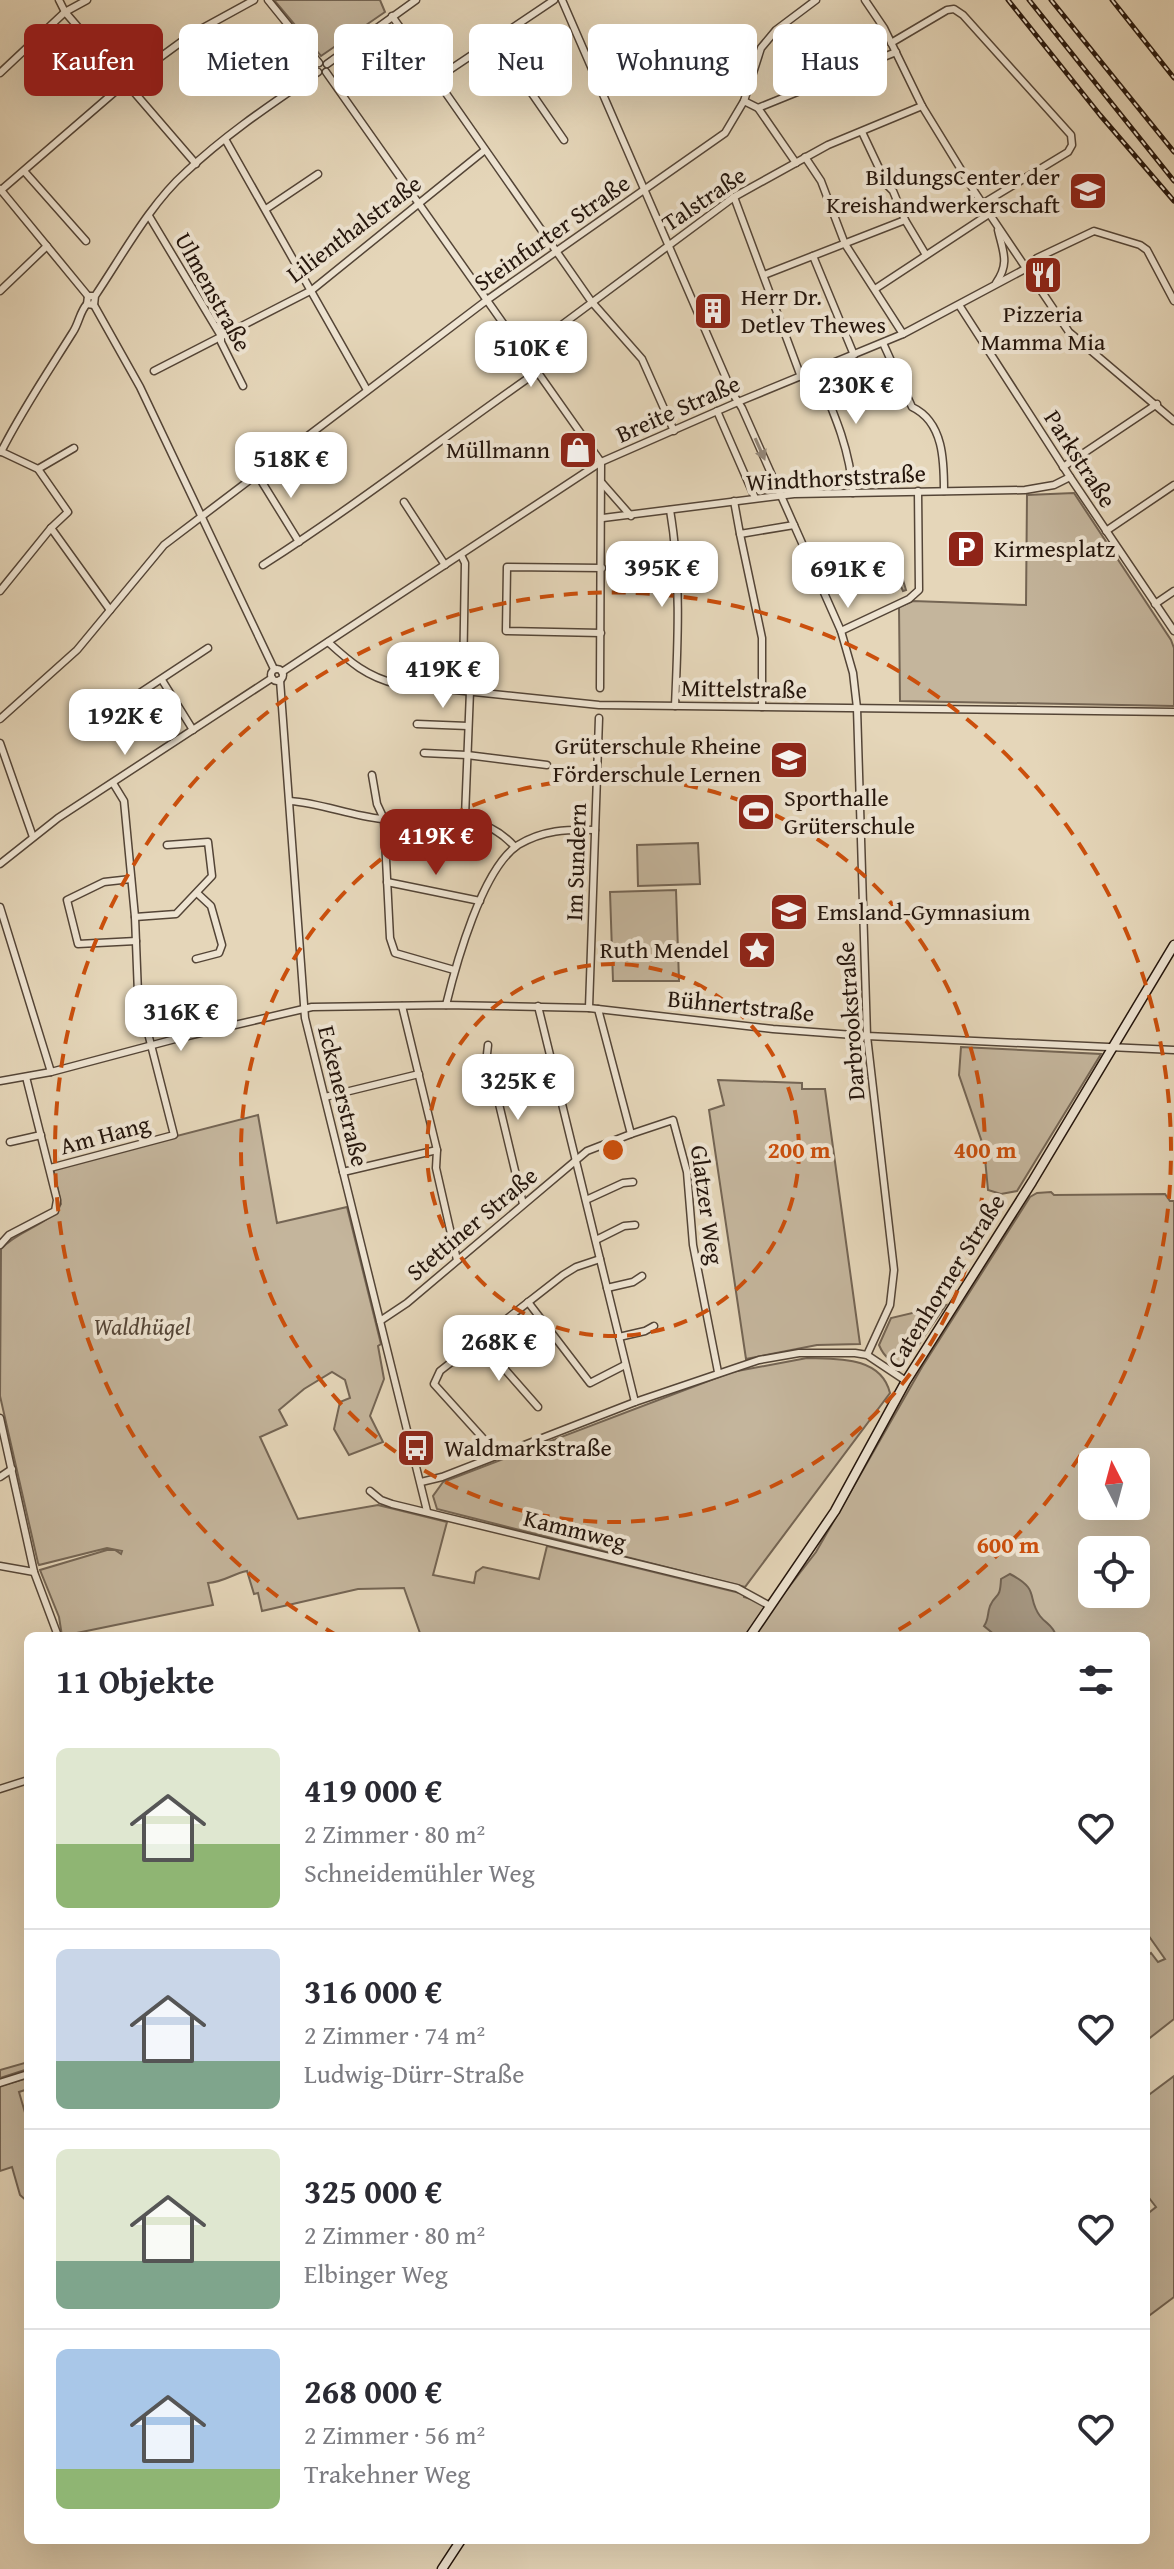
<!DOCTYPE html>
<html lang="de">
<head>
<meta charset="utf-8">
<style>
  body { margin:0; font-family:"Gentium Book Plus",serif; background:#f7f7f7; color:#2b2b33; height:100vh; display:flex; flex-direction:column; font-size:30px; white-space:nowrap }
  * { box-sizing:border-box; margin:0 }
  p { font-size:26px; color:#7c7c81 }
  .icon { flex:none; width:44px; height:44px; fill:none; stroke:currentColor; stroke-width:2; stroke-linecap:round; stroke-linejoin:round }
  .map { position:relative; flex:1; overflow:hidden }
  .sheet { position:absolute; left:24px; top:1632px; width:1126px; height:912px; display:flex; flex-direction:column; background:#fff; border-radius:12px; box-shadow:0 8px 32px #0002 }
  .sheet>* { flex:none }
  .guide { position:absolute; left:24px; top:24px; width:1126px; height:72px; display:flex; gap:16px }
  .needle { width:52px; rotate:354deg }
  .controls { position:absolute; left:1078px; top:1448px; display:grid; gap:16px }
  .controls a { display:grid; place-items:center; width:72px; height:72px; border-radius:12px; background:#fff; box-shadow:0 8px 32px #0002; font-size:40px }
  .price { position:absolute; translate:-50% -68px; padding:0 18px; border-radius:16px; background:#fff; color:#222; font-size:26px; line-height:52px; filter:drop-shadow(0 2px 4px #0008) }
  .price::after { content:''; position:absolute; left:50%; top:48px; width:24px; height:18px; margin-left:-12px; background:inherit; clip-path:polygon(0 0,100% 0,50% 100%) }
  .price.selected { background:#8f2418; color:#fff }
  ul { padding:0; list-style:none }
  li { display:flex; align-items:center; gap:24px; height:200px; padding:0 32px }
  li+li { border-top:2px solid #e1e1e2 }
  li span { display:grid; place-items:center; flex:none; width:224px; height:160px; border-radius:12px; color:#555 }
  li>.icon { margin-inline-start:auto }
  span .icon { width:96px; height:96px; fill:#fffc; stroke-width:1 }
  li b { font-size:34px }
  h2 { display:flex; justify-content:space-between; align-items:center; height:96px; padding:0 32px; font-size:34px }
  .tag { padding:0 28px; border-radius:12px; background:#fff; box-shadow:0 8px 32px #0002; font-size:28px; line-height:72px }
  .tag.selected { background:#8f2418; color:#fff }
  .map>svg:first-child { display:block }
  .green { fill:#c4b59c; stroke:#746554; stroke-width:2; fill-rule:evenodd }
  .water { fill:#a3947e; stroke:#706150; stroke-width:2 }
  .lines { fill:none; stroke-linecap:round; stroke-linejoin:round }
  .stream { stroke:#706150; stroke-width:2 }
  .street-casing { stroke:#544537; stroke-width:9 }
  .secondary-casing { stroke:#24150c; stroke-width:11 }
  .street { stroke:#eee4d2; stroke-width:6 }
  .secondary { stroke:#eee4d2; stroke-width:8 }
  .rail-casing { stroke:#24150c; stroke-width:5 }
  .rail { stroke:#eee4d2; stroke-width:2; stroke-dasharray:6; stroke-linecap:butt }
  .oneway { fill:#938779 }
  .ring { fill:none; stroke:#cb4f0c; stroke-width:4; stroke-dasharray:14 10 }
  .labels { text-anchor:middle; stroke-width:8; stroke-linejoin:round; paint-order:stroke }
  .poi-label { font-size:24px; fill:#24150c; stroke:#eee4d2; text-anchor:start }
  .street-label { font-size:24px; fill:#24150c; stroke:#eee4d2 }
  .park-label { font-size:24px; font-style:italic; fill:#544537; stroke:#eee4d2 }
  .centre { fill:#cb4f0c; stroke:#eee4d2; stroke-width:4 }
  .ring-label { font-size:24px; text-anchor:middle; font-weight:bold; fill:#cb4f0c; stroke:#eee4d2; stroke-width:8; stroke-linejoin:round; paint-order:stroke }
</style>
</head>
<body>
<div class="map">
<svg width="1174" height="2569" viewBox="0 0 1174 2569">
  <rect width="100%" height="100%" fill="#e5d6b9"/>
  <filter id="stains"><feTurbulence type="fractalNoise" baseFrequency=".0025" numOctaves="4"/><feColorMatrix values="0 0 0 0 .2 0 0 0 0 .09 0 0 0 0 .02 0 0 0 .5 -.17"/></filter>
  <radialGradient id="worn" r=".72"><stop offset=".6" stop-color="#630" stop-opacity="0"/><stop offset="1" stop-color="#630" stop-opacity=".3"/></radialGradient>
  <!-- green -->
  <g class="green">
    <path d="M274 0H380L385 12 321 56Z"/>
    <path d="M1074 493 1171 640 1174 648V706L900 701 899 607 913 601 1026 605 1027 495Z"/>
    <path d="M895 553 906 590 903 591 895 573 865 586 863 554Z"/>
    <path d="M698 843 700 884 638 886 637 845Z"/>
    <path d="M676 890 679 981H613L610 892Z"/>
    <path d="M961 1047 1101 1054 1017 1191 1001 1194 988 1190 984 1148 959 1075Z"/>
    <path d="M718 1080 802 1083V1089H825L860 1344 817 1345 746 1359 709 1110 724 1105Z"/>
    <path d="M258 1115 277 1223 347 1207 381 1344 378 1346 384 1379 370 1416 383 1442 349 1455 334 1429 340 1402 350 1398 345 1380 332 1372 304 1389 279 1410 287 1425 260 1437 298 1519 378 1505 447 1522 433 1575 474 1583 476 1572 483 1567 539 1579 547 1546 744 1594V1597L774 1606 816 1552 922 1367 1030 1197 1037 1193 1051 1192 1054 1195 1165 1194 1170 1201H1174V2019L1146 2041V1957L1151 1953 1158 1962 1165 1959 1146 1932V1636H421L404 1588 358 1589 262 1611 258 1593 254 1594 247 1571C232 1574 224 1582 208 1583L213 1605 62 1636 59 1617 40 1570 107 1550H115L121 1554 122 1551 107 1548 39 1565 38 1563 0 1396 1 1249C19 1229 47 1227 61 1204L53 1168ZM1092 1462H1136V1506H1092ZM1092 1550H1136V1594H1092Z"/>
    <path d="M946 1305 907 1361 903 1364C891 1363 884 1357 879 1345L891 1318Z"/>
    <path d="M807 1358C837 1359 881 1356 890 1393L745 1587 437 1509 433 1496 443 1482 732 1372Z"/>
    <path d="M28 2062V2089L19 2092 28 2123V2202L20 2195 12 2167 0 2171V2070Z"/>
    <path d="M1174 2076V2297L1146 2318V2215L1156 2207 1146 2194V2097Z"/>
  </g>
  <!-- water -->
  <path class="water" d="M1010 1574C1041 1590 1026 1597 1040 1616 1046 1624 1053 1625 1056 1636H996L984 1626C989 1619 987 1614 990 1606 996 1592 1000 1601 1001 1579Z"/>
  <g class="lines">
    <!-- stream -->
    <g class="stream">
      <path d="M0 2078 28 2069"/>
      <path d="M0 2086 24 2079"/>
    </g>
    <!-- street casing -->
    <g class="street-casing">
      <g id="street">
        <path d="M59 0 65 12 196 164"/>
        <path d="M268 0 319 63"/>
        <path d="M562 0 733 394 742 408 794 525 740 534 734 501"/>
        <path d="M865 0 884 28 922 106 976 194 1069 332 1174 421"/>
        <path d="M392 16 591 301 642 359 674 431"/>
        <path d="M495 40 564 140"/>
        <path d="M891 43 947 10 954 9 963 15 1071 135 1072 145 1068 152 982 204"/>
        <path d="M327 64 416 0"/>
        <path d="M326 72 601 462 600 688"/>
        <path d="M0 73 65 12 87 0"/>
        <path d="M436 79 554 0"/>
        <path d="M744 101 761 48 776 30 816 0"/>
        <path d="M758 108 796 163"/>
        <path d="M862 132 887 185 893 191 905 220 926 255"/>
        <path d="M225 139 367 390"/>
        <path d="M805 157 821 181 845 244 903 334"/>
        <path d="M24 171 86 241"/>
        <path d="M0 189 88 296"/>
        <path d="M0 191 125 83 192 34 254 0"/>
        <path d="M734 197 801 377"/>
        <path d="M266 209 318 174"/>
        <path d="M149 216 221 336V342L243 386"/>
        <path d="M813 256 854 355"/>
        <path d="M764 275 905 220"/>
        <path d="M996 283C1010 263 1003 252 998 230"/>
        <path d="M875 289 989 214"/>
        <path d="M0 291 47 246"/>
        <path d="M95 296H88L87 304 94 305 95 296C122 256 150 204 186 172 226 134 273 103 318 72"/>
        <path d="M94 305 140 387 274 669"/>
        <path d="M959 305 1070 477 1174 631"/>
        <path d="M883 343 912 407C944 422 944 462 944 491"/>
        <path d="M524 353 734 197 828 145 922 106"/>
        <path d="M154 371 312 290 485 150"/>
        <path d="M816 371C833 411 850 448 853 493"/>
        <path d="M717 411 755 498"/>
        <path d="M1 452C22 410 48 372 73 332 79 323 80 311 87 304"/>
        <path d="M1063 467 1157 404"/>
        <path d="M38 469 74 448"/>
        <path d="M257 474 299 542"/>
        <path d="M602 483 631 516"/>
        <path d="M404 502 445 565"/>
        <path d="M670 510C681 574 678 641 675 706"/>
        <path d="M603 518 794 494 1025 490 1054 485 1070 477"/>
        <path d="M794 525 841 631 853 673 857 708 867 1036 894 1270 890 1305 867 1355"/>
        <path d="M51 528 110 610"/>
        <path d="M1106 531 1174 485"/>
        <path d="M740 534 762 638V707"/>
        <path d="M461 555 465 563 463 681"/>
        <path d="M263 565C357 505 445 436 537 372"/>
        <path d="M0 591 51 528 68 512 38 469 2 452"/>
        <path d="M1155 604 1174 591"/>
        <path d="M841 631 909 599 919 590 918 491"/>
        <path d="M601 633 506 631 507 567 602 568"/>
        <path d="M328 642C350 662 367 677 397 684L599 705 1174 712"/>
        <circle cx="277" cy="675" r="6"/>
        <path d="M282 672 601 462 738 402 903 334 1025 269 1037 258 1094 231 1140 245 1147 250 1174 301"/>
        <path d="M162 680 193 730"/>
        <path d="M280 680 305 1018 427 1511"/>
        <path d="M114 710 208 648"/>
        <path d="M0 719 77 650 164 545 487 300 725 133 744 101 758 108 896 52"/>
        <path d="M417 724 468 726"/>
        <path d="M0 743 33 837"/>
        <path d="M424 753 467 755 547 765"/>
        <path d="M372 775 377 804 384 819 390 938 395 953 454 970"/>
        <path d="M290 801C321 803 351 816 382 819 431 823 476 804 515 847"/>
        <path d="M465 817 470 691"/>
        <path d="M0 864 58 818 272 678"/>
        <path d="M131 879 104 882 67 900 78 944 136 941"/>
        <path d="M387 882 480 901"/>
        <path d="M0 907 51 1072"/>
        <path d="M135 917 176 914 212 876 208 842 167 845"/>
        <path d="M196 959 219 953 222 945 211 906 197 893"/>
        <path d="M446 1005C456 964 482 869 518 845 543 830 567 829 595 830"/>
        <path d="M402 1006 437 1150 436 1168 457 1260"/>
        <path d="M538 1006 635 1402"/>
        <path d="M589 1008 599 718"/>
        <path d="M598 1009 631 1134 673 1120 687 1172 693 1245 718 1372"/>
        <path d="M488 1045 487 1054 493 1079"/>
        <path d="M0 1081 51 1072 179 1038 312 1007 446 1005 589 1008 773 1029 867 1036 1174 1050"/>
        <path d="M325 1097 419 1074"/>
        <path d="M10 1142 41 1135"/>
        <path d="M50 1168 174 1135 138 994 135 917 124 801 113 783"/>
        <path d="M343 1172 437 1150"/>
        <path d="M586 1200 623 1183 633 1182"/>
        <path d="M523 1204 493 1079 551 1060"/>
        <path d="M596 1240 624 1226 635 1225"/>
        <path d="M0 1245 9 1235 55 1211 57 1200 26 1077"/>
        <path d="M607 1288 633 1282 642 1276"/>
        <path d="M528 1302 590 1383 625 1365"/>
        <path d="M380 1321 407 1303 587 1151 631 1134"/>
        <path d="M619 1337 645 1331 654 1326"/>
        <path d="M480 1341 538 1407"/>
        <path d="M0 1418 34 1572 58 1636"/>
        <path d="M499 1456 434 1384 440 1371 563 1275 576 1267 600 1259"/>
        <path d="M0 1477 12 1469"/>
        <path d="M421 1482 442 1477 635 1402 759 1360 799 1353H855L867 1355 906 1381"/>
        <path d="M370 1491 381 1500 392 1504 737 1588 770 1606"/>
        <path d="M0 1566 34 1572"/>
        <path d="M0 1789 28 1780"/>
        <path d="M0 2083 28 2074"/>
      </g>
    </g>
    <!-- secondary casing -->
    <g class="secondary-casing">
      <g id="secondary">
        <path d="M750 1636 835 1511 906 1381 1032 1182 1174 945"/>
        <path d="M442 2569 461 2540"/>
      </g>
    </g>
    <!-- street -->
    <use href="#street" class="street"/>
    <!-- secondary -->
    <use href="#secondary" class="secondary"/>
    <!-- rail casing -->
    <g class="rail-casing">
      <g id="rail">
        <path d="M1008 0 1100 115 1174 201"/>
        <path d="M1029 0 1174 181"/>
        <path d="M1051 0 1174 152"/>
        <path d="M1112 0 1174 78"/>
      </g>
    </g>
    <!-- rail -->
    <use href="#rail" class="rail"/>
  </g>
  <!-- one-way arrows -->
  <defs><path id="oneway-solid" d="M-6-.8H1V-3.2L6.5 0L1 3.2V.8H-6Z" transform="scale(2)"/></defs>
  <use class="oneway" href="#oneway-solid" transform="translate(760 449) rotate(66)"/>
  <!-- distance rings -->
  <g class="ring">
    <circle cx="613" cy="1150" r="186"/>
    <circle cx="613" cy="1150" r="372"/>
    <path d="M338 1636A558 558 0 1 1 888 1636"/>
  </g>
  <!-- icons -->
  <defs>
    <g id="school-square" transform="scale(2)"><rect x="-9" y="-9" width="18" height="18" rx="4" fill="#8f2418" stroke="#eee4d2"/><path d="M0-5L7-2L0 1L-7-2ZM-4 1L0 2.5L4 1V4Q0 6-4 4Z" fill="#fff"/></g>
    <g id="restaurant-square" transform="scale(2)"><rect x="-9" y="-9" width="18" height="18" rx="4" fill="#8f2418" stroke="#eee4d2"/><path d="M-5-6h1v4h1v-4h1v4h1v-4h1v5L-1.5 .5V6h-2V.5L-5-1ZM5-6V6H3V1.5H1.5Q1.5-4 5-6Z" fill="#fff"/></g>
    <g id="building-square" transform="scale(2)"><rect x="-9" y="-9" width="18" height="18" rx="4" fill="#8f2418" stroke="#eee4d2"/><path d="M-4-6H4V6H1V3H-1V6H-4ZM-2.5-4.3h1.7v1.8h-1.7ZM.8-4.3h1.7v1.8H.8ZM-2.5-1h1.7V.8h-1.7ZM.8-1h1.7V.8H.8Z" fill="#fff"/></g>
    <g id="shop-square" transform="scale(2)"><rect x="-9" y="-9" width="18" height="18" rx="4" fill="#8f2418" stroke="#eee4d2"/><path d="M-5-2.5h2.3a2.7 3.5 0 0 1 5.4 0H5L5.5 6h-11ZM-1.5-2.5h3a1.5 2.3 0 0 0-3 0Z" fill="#fff"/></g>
    <g id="parking-square" transform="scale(2)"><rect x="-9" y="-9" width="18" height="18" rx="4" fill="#8f2418" stroke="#eee4d2"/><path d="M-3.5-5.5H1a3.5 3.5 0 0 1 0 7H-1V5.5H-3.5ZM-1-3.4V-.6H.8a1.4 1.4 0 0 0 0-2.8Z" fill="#fff"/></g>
    <g id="stadium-square" transform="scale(2)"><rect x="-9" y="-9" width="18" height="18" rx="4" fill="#8f2418" stroke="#eee4d2"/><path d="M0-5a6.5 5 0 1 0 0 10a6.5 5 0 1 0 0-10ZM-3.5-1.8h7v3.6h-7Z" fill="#fff"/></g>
    <g id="sight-square" transform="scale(2)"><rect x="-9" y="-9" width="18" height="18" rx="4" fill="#8f2418" stroke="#eee4d2"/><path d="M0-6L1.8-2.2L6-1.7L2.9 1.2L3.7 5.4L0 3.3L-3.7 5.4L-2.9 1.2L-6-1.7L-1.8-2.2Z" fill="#fff"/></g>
    <g id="bus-square" transform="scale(2)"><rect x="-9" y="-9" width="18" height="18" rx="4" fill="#8f2418" stroke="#eee4d2"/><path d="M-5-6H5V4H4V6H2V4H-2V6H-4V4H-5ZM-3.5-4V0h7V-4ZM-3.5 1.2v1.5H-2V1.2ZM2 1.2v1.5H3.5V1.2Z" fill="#fff"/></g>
  </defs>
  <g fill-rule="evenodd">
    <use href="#school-square" x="1088" y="191"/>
    <use href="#restaurant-square" x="1043" y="275"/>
    <use href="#building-square" x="713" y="311"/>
    <use href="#shop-square" x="578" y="450"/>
    <use href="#parking-square" x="966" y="549"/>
    <use href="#school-square" x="789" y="760"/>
    <use href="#stadium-square" x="756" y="812"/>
    <use href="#school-square" x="789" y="912"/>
    <use href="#sight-square" x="757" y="950"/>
    <use href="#bus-square" x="416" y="1448"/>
  </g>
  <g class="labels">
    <!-- poi labels -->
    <g class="poi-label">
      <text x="1060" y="185" text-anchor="end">BildungsCenter der<tspan x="1060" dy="28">Kreishandwerkerschaft</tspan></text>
      <text x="741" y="305">Herr Dr.<tspan x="741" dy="28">Detlev Thewes</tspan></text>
      <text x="1043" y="322" text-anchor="middle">Pizzeria<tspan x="1043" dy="28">Mamma Mia</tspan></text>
      <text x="550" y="458" text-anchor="end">Müllmann</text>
      <text x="994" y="557">Kirmesplatz</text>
      <text x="761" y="754" text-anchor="end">Grüterschule Rheine<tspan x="761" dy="28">Förderschule Lernen</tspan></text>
      <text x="784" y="806">Sporthalle<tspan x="784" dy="28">Grüterschule</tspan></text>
      <text x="817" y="920">Emsland-Gymnasium</text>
      <text x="729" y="958" text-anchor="end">Ruth Mendel</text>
      <text x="444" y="1456">Waldmarkstraße</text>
    </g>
    <!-- street labels -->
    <g class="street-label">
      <text transform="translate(704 199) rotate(-34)" y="8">Talstraße</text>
      <text transform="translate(354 229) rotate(-37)" y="8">Lilienthalstraße</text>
      <text transform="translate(552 233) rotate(-35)" y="8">Steinfurter Straße</text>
      <text transform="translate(213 292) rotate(61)" y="8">Ulmenstraße</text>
      <text transform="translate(678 409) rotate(-24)" y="8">Breite Straße</text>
      <text transform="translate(1080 459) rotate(57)" y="8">Parkstraße</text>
      <text transform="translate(836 478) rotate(-3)" y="8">Windthorststraße</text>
      <text transform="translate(744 689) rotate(1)" y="8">Mittelstraße</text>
      <text transform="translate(576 862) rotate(-88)" y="8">Im Sundern</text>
      <text transform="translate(741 1006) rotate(6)" y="8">Bühnertstraße</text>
      <text transform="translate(851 1021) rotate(-94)" y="8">Darbrookstraße</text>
      <text transform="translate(343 1096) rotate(76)" y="8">Eckenerstraße</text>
      <text transform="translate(105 1135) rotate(-15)" y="8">Am Hang</text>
      <text transform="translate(707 1205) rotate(82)" y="8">Glatzer Weg</text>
      <text transform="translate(472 1224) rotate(-40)" y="8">Stettiner Straße</text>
      <text transform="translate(946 1281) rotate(-58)" y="8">Catenhorner Straße</text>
      <text transform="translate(575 1530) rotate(14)" y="8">Kammweg</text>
    </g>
    <!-- park labels -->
    <g class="park-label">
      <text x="142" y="1335">Waldhügel</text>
    </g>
  </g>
  <circle cx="613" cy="1150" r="12" class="centre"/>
  <g class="ring-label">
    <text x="799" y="1158">200 m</text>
    <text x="985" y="1158">400 m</text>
    <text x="1008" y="1553">600 m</text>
  </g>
  <rect width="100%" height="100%" filter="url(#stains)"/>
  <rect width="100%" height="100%" fill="url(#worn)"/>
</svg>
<div class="controls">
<a><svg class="needle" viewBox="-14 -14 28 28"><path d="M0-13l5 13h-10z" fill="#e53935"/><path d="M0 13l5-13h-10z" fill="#7c7c81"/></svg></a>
<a><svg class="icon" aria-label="locate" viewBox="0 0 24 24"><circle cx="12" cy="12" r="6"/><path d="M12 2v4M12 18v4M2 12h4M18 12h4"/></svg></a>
</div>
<b class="price" style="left:531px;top:389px">510K €</b>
<b class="price" style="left:856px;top:426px">230K €</b>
<b class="price" style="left:291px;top:500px">518K €</b>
<b class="price" style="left:662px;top:609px">395K €</b>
<b class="price" style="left:848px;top:610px">691K €</b>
<b class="price" style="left:443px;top:710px">419K €</b>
<b class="price" style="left:125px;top:757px">192K €</b>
<b class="price selected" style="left:436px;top:877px">419K €</b>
<b class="price" style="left:181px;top:1053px">316K €</b>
<b class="price" style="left:518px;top:1122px">325K €</b>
<b class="price" style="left:499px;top:1383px">268K €</b>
<div class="guide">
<a class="tag selected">Kaufen</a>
<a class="tag">Mieten</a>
<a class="tag">Filter</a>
<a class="tag">Neu</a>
<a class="tag">Wohnung</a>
<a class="tag">Haus</a>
</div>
<section class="sheet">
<h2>11 Objekte<svg class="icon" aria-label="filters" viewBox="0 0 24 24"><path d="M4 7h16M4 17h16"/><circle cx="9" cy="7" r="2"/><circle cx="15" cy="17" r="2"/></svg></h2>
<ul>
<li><span style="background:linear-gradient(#dfe7d0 60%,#8fb573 0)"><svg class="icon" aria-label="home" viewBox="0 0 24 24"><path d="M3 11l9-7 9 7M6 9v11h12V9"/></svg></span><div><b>419 000 €</b><p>2 Zimmer · 80 m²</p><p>Schneidemühler Weg</p></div><svg class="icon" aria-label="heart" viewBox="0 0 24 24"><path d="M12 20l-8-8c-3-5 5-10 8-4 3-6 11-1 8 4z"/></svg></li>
<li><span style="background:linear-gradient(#c9d6e8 70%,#7fa58c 0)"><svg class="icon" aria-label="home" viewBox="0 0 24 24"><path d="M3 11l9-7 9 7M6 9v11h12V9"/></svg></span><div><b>316 000 €</b><p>2 Zimmer · 74 m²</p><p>Ludwig-Dürr-Straße</p></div><svg class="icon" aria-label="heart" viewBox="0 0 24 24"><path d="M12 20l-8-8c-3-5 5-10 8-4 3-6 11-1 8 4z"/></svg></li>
<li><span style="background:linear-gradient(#dfe7d0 70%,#7fa58c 0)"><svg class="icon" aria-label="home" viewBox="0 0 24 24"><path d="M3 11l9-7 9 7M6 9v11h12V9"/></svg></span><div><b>325 000 €</b><p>2 Zimmer · 80 m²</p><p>Elbinger Weg</p></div><svg class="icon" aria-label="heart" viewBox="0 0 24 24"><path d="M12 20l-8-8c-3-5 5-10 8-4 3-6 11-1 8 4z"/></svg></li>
<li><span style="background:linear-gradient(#a9c7e8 75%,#8fb573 0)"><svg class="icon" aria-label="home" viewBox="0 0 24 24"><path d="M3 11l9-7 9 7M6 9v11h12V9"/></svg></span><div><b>268 000 €</b><p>2 Zimmer · 56 m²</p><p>Trakehner Weg</p></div><svg class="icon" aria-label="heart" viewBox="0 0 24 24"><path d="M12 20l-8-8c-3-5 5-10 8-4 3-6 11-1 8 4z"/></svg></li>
</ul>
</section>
</div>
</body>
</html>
